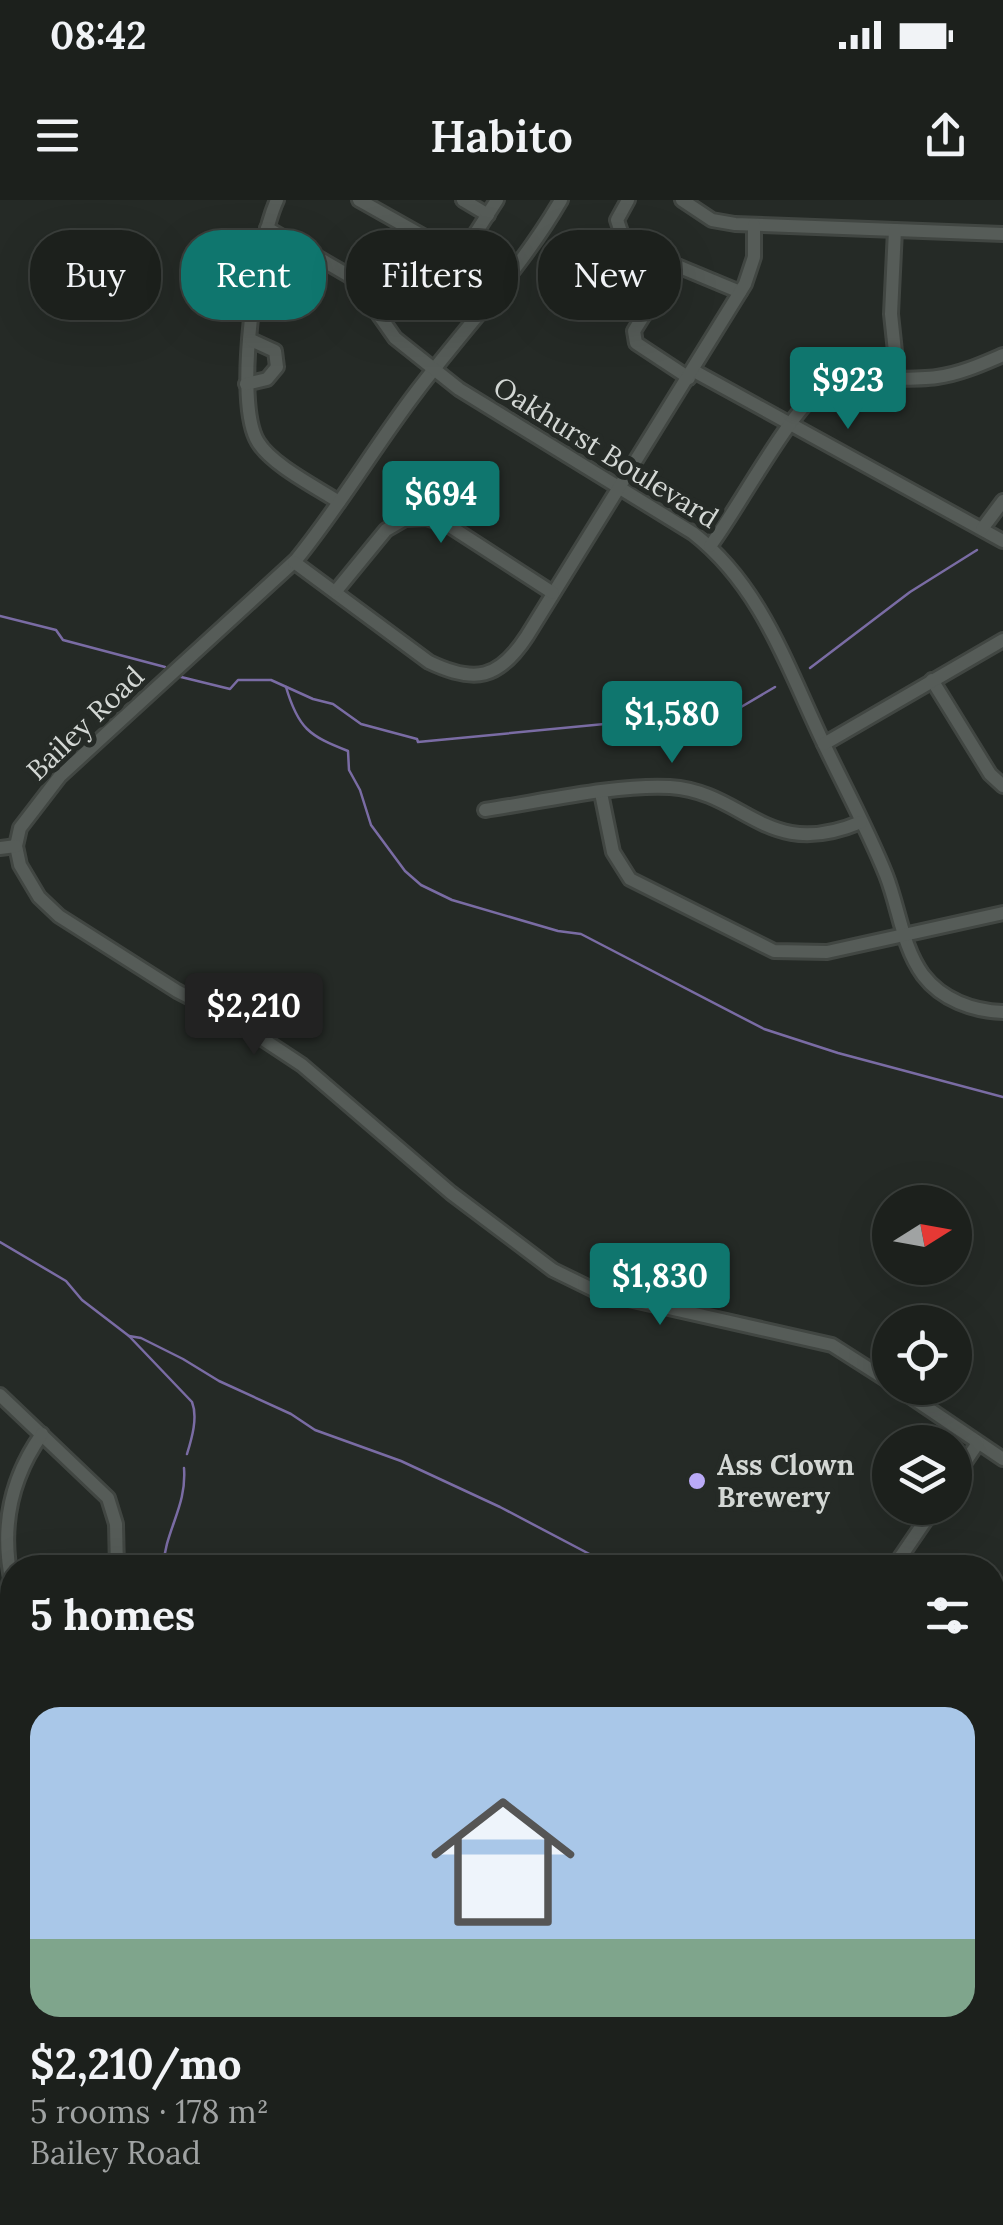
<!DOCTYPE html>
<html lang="en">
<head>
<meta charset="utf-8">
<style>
  body { margin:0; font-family:Lora,serif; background:#292d29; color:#f1f3f6; height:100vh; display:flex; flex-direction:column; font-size:38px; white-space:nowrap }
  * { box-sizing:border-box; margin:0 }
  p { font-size:32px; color:#a0a3a3 }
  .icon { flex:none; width:55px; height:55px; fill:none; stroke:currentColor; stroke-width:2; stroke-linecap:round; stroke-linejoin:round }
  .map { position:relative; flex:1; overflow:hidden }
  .drawer { position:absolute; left:0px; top:1355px; width:1005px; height:670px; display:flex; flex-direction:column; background:#1c201c; border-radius:40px 40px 0 0; box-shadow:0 10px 40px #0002,0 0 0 2px #3a3e3b }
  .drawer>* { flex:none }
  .banner { position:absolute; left:30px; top:30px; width:945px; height:90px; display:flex; gap:20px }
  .needle { width:65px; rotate:79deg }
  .controls { position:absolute; left:872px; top:985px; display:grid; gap:20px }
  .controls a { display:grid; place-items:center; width:100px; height:100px; border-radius:50%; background:#1c201c; box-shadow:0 10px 40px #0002,0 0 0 2px #3a3e3b; font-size:50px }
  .price { position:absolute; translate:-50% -85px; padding:0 22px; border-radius:10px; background:#0f766e; color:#fff; font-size:32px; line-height:65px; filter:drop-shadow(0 2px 5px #0008) }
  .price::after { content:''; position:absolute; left:50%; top:60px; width:30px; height:22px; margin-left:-15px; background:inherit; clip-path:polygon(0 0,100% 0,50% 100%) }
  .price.selected { background:#222; color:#fff }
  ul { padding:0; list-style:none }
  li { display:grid; align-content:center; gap:20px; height:530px; padding:0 30px }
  li span { display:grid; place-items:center; height:310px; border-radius:30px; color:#555 }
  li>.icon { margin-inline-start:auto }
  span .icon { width:180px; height:180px; fill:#fffc; stroke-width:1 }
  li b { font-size:42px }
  h2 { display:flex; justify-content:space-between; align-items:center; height:120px; padding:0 30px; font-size:42px }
  .chip { padding:0 35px; border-radius:40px; background:#1c201c; box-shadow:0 10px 40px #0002,0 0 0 2px #3a3e3b; font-size:35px; line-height:90px }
  .chip.selected { background:#0f766e; color:#fff }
  .status { display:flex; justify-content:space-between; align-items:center; height:70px; padding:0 50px; background:#1c201c; direction:ltr }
  .status svg { height:28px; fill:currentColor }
  header { display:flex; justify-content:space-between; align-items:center; height:130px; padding:0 30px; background:#1c201c; font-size:45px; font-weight:600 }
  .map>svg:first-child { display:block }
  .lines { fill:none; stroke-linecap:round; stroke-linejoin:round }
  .stream { stroke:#7a6ca4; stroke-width:2.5 }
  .minor-casing { stroke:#414642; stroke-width:18 }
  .minor { stroke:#565c58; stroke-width:12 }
  .poi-dot { fill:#baaaf7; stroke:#252a26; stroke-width:4 }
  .labels { text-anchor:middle; stroke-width:10; stroke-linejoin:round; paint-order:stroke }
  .street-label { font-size:28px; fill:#d3d7d4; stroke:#252a26 }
  .poi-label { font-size:28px; font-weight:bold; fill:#d3d7d4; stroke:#252a26; text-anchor:start }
</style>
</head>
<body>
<div class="status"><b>08:42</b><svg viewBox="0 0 49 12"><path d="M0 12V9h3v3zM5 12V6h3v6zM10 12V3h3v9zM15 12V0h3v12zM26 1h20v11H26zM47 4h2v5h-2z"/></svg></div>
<header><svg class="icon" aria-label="menu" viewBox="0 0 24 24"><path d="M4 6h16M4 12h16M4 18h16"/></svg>Habito<svg class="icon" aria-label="share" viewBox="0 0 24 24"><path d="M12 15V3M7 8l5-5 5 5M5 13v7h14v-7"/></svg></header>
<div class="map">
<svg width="1003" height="2025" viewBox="0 0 1003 2025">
  <rect width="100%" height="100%" fill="#252a26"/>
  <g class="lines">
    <!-- stream -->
    <g class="stream">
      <path d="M0 416 56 430 63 440 165 467"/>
      <path d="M810 468 910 392 977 350"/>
      <path d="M177 476 230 489 238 480H271L313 499 333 504 361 524 417 539 418 542 709 514 736 510 775 487"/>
      <path d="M286 487C298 528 309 536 348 551L349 570 360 590 371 625 405 671 421 685 452 700 558 731 581 734 764 829 838 853 1003 897"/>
      <path d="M0 1042 66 1081 82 1100 129 1136 192 1202C198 1217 192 1238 187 1254"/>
      <path d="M129 1136 141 1138 183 1159 219 1181 291 1214 315 1230 401 1261 500 1307 616 1368"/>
      <path d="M163 1368C165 1330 187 1307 184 1268"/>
      <path d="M992 1544 1003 1548"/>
      <path d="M551 2012 558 2025"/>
    </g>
    <!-- minor casing -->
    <g class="minor-casing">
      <g id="minor">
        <path d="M277 0C257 43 233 202 258 242 272 265 316 287 339 302"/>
        <path d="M359 0 503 81"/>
        <path d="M463 0 488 15"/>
        <path d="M561 0C521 69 465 128 417 191 375 246 340 306 296 360L60 576 20 628 16 646 20 665 39 697 59 716 177 791 237 822 302 865 451 993 553 1070 598 1092 832 1145 890 1182"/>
        <path d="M628 0 617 20 622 35 635 43 675 65 740 92"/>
        <path d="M682 0 712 20 735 24 1003 34"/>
        <path d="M267 28 353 78 395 138 459 189 693 333C762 387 787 467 824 544 845 588 868 630 886 675 899 708 902 746 923 775 942 800 973 811 1003 812"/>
        <path d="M895 30 891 114 898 180"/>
        <path d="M461 56 497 0"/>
        <path d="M675 65 634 131 636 143 689 178"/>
        <path d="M694 171 1003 341"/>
        <path d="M246 184 267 179 277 167 275 151 251 140"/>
        <path d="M982 329 1003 301"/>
        <path d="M710 346C735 314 793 205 822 190 855 173 901 182 937 177 960 174 982 164 1003 155"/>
        <path d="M294 362 429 462C475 484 499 479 527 436L745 84 754 57V25"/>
        <path d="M336 391 386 330 405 319 426 318 448 325 553 393"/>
        <path d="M932 480 990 574 1003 586"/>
        <path d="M824 544 1003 440"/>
        <path d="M601 593 613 652 630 679 774 751 827 752 1003 713"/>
        <path d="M485 610C539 602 617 584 670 587 746 592 766 662 861 622"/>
        <path d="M0 648 16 646"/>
        <path d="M898 1188 1003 1259"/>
        <path d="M0 1195 108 1298 116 1324 117 1368"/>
        <path d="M955 1277 978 1243"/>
        <path d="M893 1368 934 1308"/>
        <path d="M12 1383C0 1328 10 1279 42 1234"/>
        <path d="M0 1404 12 1399"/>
        <path d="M0 1532 12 1530"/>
        <path d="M0 1705 12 1735"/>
        <path d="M0 1741 12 1764"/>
        <path d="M0 1865 12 1854"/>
        <path d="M182 2012 188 2025"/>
        <path d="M301 2012 306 2025"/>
        <path d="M8 2025 17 2012"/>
        <path d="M460 2025 467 2012"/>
      </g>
    </g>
    <!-- minor -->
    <use href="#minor" class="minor"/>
  </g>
  <!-- markers -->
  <circle class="poi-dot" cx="697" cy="1281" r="10"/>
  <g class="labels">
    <!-- street labels -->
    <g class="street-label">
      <text transform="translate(606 252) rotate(32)" y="10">Oakhurst Boulevard</text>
      <text transform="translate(85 523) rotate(-44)" y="10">Bailey Road</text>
    </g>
    <!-- poi labels -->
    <g class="poi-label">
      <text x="717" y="1275">Ass Clown<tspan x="717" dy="32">Brewery</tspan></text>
    </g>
  </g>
</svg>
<div class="controls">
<a><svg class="needle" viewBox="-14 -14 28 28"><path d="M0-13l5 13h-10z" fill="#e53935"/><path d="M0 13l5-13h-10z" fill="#a0a3a3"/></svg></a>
<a><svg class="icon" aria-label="locate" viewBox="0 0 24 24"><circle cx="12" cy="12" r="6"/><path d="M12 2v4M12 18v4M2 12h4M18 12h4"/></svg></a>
<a><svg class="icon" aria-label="layers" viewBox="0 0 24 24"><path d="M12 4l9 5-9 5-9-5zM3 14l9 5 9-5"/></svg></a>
</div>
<b class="price" style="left:848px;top:232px">$923</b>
<b class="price" style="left:441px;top:346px">$694</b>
<b class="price" style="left:672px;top:566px">$1,580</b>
<b class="price selected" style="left:254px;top:858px">$2,210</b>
<b class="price" style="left:660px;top:1128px">$1,830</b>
<div class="banner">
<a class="chip">Buy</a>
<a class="chip selected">Rent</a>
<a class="chip">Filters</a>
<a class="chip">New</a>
</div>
<section class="drawer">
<h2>5 homes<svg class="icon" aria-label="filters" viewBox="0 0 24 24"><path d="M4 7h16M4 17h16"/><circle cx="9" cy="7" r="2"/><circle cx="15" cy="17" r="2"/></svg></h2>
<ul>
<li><span style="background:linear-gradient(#a9c7e8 75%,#7fa58c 0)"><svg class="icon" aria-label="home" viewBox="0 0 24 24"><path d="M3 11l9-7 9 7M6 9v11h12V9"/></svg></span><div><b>$2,210/mo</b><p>5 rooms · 178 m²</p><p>Bailey Road</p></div></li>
</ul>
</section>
</div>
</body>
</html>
